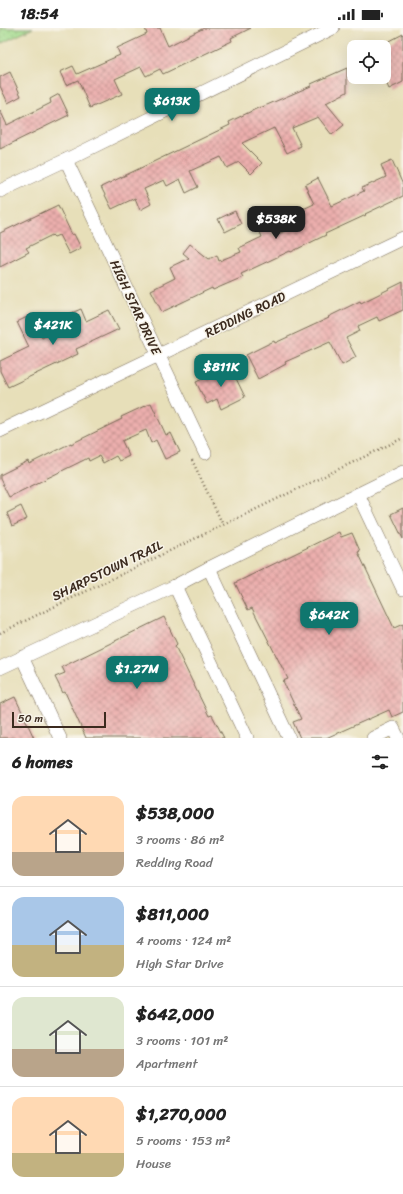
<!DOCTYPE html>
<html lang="en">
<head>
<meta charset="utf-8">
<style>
  body { margin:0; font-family:Sriracha,sans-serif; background:#f6f6f6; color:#222; height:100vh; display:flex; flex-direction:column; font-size:15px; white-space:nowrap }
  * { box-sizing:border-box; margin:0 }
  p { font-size:13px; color:#767676 }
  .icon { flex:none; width:22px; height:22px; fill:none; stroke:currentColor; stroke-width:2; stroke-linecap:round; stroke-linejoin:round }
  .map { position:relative; height:710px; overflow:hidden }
  .panel { display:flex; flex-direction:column; background:#fff; flex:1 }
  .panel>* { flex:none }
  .buttons { position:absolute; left:347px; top:12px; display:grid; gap:8px }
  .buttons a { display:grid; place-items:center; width:44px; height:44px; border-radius:8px; background:#fff; box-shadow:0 4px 16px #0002; font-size:20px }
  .scale { position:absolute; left:12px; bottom:10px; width:94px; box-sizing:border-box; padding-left:4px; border:2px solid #3b2a1e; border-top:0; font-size:11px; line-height:14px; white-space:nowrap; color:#3b2a1e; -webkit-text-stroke:3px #f7f3e8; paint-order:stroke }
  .price { position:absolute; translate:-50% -34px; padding:0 9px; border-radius:8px; background:#0f766e; color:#fff; font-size:13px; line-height:26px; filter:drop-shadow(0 1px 2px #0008) }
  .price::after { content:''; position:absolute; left:50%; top:24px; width:12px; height:9px; margin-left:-6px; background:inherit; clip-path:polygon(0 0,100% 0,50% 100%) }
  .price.current { background:#222; color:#fff }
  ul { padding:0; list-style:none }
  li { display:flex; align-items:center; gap:12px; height:100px; padding:0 12px }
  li+li { border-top:1px solid #e0e0e0 }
  li span { display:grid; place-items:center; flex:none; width:112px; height:80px; border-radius:12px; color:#555 }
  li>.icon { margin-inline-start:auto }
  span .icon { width:48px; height:48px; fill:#fffc; stroke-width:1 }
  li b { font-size:17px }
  h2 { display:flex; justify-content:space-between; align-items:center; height:48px; padding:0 12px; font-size:17px }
  .status { display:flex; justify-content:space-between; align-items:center; height:28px; padding:0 20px; background:#fff; direction:ltr }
  .status svg { height:11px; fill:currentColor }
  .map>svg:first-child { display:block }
  .grass { fill:url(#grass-dots); stroke:#6f8256 }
  .building { fill:url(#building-cross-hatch) }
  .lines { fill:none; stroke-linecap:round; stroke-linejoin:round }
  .minor-casing { stroke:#776954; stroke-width:14 }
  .path { stroke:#776954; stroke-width:2.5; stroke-dasharray:1 3; stroke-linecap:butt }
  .minor { stroke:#fff; stroke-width:13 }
  .labels { text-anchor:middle; stroke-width:3; stroke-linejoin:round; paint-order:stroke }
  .street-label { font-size:13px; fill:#3b2a1e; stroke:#f7f3e8 }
</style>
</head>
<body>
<div class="status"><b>18:54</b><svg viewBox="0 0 49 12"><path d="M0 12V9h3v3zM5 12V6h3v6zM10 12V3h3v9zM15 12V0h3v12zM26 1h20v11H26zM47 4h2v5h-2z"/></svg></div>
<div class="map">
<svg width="403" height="710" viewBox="0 0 403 710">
  <defs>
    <pattern id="grass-dots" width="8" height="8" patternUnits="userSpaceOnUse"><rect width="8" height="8" fill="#a3db8d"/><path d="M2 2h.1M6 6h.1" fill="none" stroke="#8dbc79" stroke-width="1.8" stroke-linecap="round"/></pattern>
    <pattern id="building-cross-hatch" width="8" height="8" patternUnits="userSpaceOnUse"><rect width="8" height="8" fill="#ecafad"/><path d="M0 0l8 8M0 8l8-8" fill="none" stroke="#c08f8c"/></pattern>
  </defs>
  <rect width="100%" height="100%" fill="#f7f3e8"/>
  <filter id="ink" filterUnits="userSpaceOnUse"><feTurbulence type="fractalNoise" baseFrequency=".025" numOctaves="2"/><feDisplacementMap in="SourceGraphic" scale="8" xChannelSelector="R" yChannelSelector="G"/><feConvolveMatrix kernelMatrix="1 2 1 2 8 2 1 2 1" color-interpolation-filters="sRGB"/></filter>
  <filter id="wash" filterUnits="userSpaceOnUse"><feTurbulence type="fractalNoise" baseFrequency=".012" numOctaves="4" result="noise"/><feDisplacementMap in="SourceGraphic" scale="16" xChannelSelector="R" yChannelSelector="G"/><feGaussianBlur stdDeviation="0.9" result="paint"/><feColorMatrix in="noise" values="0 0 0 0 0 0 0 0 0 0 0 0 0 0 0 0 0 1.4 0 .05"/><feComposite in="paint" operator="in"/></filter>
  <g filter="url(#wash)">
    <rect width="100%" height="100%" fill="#e7dfb9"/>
    <!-- grass -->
    <path class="grass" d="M0 0H33L0 16Z"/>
    <g id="blocks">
      <!-- building -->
      <g class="building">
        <path d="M145 0H160L168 18 204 0H251L231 10 232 13 163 46 160 41 146 48 141 39 115 51 122 66 90 80 78 52 66 57 60 44 73 38 77 46 120 27 117 20 147 6Z"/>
        <path d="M403 6V54L389 61 384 50V16Z"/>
        <path d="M347 40V64L326 75 344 97 332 107 318 89 292 100 301 118 287 125 274 100 242 115 262 135 251 146 239 134 227 140 221 129 190 143 198 159 186 165 180 151 167 158 164 152 144 161 151 176 140 182 135 170 112 181 101 159 230 97 229 94 260 79V80L311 58V56Z"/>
        <path d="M10 44 21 68 8 75 0 58V49Z"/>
        <path d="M59 66 69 87 0 121V82L7 97 51 75 50 71Z"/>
        <path d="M392 132 403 157V168L365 186 366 187 325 206 326 207 291 224 290 223 241 246 243 249 213 262 212 260 162 284 151 262 175 250 170 239 189 230 183 225 190 216 209 231 217 227 219 233 241 224 239 220 262 209 257 197 267 192 274 208 302 195 297 184 314 176 305 157 318 150 332 178 364 163 362 160 386 149 381 137Z"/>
        <path d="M58 177 72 207 74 206 81 220 69 226 59 207 54 209 52 207 26 220 29 224 0 239V205Z"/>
        <path d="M235 183 241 196 225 204 218 191Z"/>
        <path d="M403 254V282L379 293 377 289 358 298 360 303 346 310 356 329 342 337 330 314 285 334 286 336 258 351 246 327 274 313 275 315 329 290 328 289 360 273 361 275Z"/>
        <path d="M81 281 86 293 109 282 119 301 76 321 78 326 8 359 0 343V333L29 319 17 294 31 287 42 310 52 305 54 310 76 300 69 286Z"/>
        <path d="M230 338 245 369 221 381 217 371 207 376 196 354Z"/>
        <path d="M151 375 166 407 171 405 180 424 165 431 156 412 151 415 146 402 122 413 129 428 119 433 116 428 103 435 99 428 89 433 88 430 9 469 0 451V447L28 433 29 436 71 415V416L122 391 121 389Z"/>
        <path d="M21 478 27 491 12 498 7 485Z"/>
        <path d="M403 480V511L391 486Z"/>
        <path d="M339 504 341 509 352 505 360 523 358 524 394 600 403 596V684L392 689 389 682 326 710H300L293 694 301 691 283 653 288 651 252 580 248 582 235 555Z"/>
        <path d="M164 589 177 616 175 618 209 688 212 687 224 710H86L65 664 63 665 55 649 65 645 62 639Z"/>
        <path d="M15 669 23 686 34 710H0V676Z"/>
      </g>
    </g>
  </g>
  <g filter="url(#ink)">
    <use href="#blocks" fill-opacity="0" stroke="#776954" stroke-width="1"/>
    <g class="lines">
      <!-- minor casing -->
      <g class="minor-casing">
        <g id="minor">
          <path d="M66 132 205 425"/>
          <path d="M0 163 66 132 333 0"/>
          <path d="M0 403 403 210"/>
          <path d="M358 466 403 561"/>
          <path d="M209 540 289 710"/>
          <path d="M175 558 209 540 403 444"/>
          <path d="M22 629 60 710"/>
          <path d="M0 640 175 558 247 710"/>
          <path d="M373 710 393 700 398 710"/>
        </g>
      </g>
      <!-- path -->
      <g class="path">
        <path d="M192 432 223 497"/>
        <path d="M0 605 403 410"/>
      </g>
      <!-- minor -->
      <use href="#minor" class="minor"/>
    </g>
  </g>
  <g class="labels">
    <!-- street labels -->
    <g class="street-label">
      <text transform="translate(136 279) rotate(65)" y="5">HIGH STAR DRIVE</text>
      <text transform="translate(245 286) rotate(-26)" y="5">REDDING ROAD</text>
      <text transform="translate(107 542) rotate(-26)" y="5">SHARPSTOWN TRAIL</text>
    </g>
  </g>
</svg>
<div class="buttons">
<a><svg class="icon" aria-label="locate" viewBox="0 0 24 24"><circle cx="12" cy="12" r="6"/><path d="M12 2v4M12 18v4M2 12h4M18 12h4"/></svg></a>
</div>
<div class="scale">50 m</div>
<b class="price" style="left:172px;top:94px">$613K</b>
<b class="price current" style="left:276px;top:212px">$538K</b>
<b class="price" style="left:53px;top:318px">$421K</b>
<b class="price" style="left:221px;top:360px">$811K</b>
<b class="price" style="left:329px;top:608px">$642K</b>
<b class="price" style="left:137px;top:662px">$1.27M</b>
</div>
<section class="panel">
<h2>6 homes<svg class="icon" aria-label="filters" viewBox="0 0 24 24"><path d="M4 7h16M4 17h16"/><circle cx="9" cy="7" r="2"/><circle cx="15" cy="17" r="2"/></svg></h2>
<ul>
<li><span style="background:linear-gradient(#ffd9b3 70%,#b9a48a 0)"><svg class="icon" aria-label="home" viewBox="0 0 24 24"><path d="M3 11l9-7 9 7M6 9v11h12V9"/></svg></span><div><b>$538,000</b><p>3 rooms · 86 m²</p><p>Redding Road</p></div></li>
<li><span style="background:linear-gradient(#a9c7e8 60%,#c2b280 0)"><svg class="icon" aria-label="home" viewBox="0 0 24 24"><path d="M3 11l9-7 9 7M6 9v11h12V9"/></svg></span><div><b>$811,000</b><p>4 rooms · 124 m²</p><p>High Star Drive</p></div></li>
<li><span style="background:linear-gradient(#dfe7d0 65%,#b9a48a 0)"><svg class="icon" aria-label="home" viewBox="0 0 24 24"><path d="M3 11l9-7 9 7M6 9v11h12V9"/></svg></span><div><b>$642,000</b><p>3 rooms · 101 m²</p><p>Apartment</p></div></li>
<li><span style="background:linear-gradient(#ffd9b3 70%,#c2b280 0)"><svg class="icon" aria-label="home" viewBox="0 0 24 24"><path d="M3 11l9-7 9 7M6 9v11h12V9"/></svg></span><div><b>$1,270,000</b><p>5 rooms · 153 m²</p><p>House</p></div></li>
</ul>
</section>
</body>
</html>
